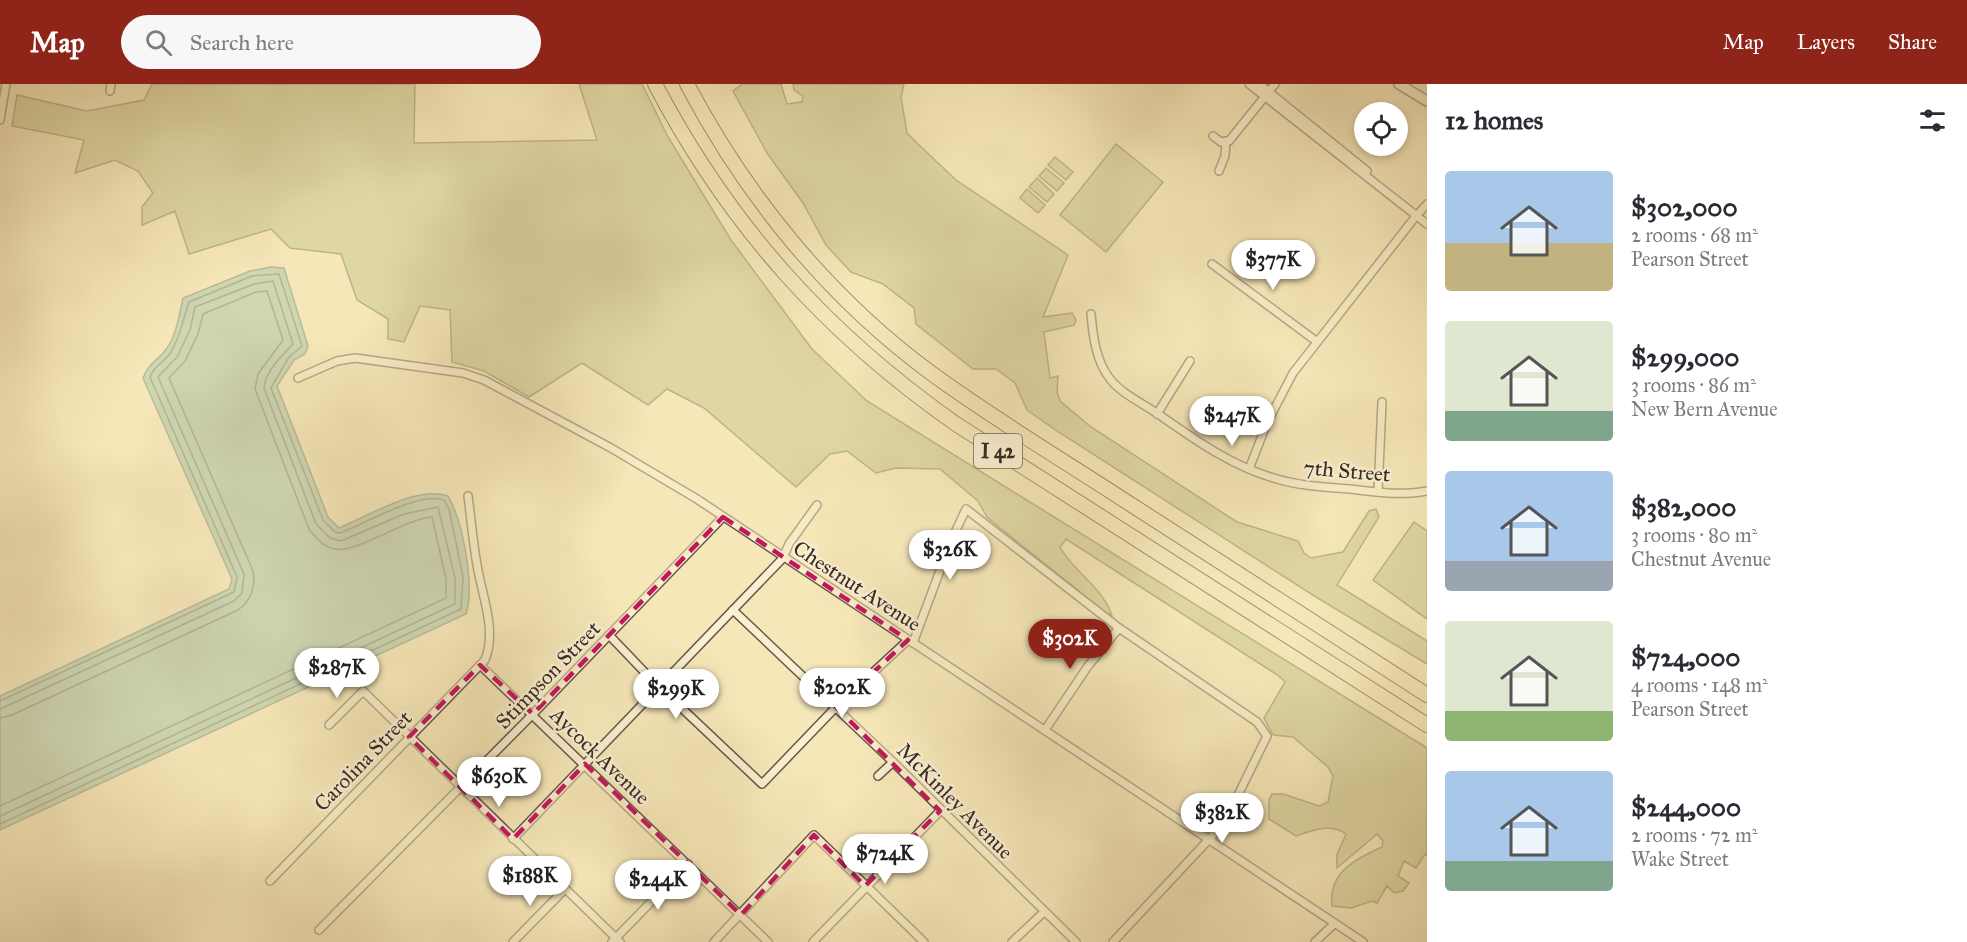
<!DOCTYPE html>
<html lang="en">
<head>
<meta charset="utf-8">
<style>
  body { margin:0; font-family:"IM FELL Great Primer",serif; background:#f7f7f7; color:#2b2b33; height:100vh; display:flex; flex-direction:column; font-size:22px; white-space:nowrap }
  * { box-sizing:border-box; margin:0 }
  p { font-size:20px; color:#7c7c81 }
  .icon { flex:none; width:33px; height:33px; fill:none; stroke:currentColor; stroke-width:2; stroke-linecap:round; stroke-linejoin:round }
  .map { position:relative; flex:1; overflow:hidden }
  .details { display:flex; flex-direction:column; background:#fff; width:540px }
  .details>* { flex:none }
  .controls { position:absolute; left:1354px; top:18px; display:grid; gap:12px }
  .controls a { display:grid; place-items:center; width:54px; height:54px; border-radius:50%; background:#fff; box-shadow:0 3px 9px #0003; font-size:30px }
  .price { position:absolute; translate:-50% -51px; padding:0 14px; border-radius:21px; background:#fff; color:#222; font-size:20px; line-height:39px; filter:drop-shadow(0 2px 3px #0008) }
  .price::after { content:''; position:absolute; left:50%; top:36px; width:18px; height:14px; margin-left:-9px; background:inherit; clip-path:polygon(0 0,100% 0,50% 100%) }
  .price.selected { background:#8f2418; color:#fff }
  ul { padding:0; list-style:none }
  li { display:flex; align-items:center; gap:18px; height:150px; padding:0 18px }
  li span { display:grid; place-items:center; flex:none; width:168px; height:120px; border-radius:6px; color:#555 }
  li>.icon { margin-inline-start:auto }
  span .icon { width:72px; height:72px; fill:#fffc; stroke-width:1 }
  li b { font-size:26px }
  h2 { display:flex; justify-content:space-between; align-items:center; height:72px; padding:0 18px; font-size:26px }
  header { display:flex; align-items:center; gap:36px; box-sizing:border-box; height:84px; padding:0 30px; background:#8f2418; color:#fff }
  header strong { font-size:28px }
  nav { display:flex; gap:33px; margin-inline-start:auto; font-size:21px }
  .search { width:420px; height:54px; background:#f7f7f7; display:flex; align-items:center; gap:15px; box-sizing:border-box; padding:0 21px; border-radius:33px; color:#7c7c81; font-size:22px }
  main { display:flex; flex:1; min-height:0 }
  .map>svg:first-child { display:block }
  .green { fill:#c4c389; stroke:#7e7656; stroke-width:1.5 }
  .water { fill:#9dc0ab; stroke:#748475; stroke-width:1.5 }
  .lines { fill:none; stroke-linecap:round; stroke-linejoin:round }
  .shore { stroke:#6a7568; stroke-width:1.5 }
  .minor-casing { stroke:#675949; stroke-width:10 }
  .tertiary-casing { stroke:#675949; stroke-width:12 }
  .motorway-casing { stroke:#372a24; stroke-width:16 }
  .minor { stroke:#f9efd1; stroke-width:7 }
  .tertiary { stroke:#f9efd1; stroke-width:9 }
  .motorway { stroke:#f6e7b8; stroke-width:14 }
  .marked { fill:none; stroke:#c2185b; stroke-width:4.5; stroke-dasharray:12 8; stroke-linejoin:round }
  .labels { text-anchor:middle; stroke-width:5; stroke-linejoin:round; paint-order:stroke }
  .shield { fill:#f9efd1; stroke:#716558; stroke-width:1.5 }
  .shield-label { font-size:20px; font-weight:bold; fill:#372a24 }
  .street-label { font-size:21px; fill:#372a24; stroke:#f9efd1 }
</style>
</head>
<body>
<header>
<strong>Map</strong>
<div class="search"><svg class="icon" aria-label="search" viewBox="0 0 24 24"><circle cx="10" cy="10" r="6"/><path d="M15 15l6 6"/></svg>Search here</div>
<nav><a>Map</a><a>Layers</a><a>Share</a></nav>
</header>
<main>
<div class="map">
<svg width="1427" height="858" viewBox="0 0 1427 858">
  <rect width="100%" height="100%" fill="#f6e7b8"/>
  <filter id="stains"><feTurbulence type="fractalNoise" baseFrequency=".00333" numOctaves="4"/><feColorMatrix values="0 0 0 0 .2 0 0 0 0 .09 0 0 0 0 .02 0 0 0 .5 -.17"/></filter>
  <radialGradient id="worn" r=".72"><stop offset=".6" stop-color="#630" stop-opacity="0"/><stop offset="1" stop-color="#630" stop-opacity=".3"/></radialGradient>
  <!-- green -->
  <g class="green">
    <path d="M152 0H415L414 59 597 56 579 0H642L668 53 731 156 812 265 867 317 1427 664V772L1425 770 1416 784 1404 777 1398 792 1409 799 1403 807 1394 809 1387 802 1377 819 1372 817 1351 824 1332 822C1328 789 1355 775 1382 763L1383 757 1377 750 1337 784V771L1346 750C1331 739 1313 746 1296 752L1269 735V716L1272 710H1283L1319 722 1328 718 1333 692 1328 683 1293 653 1273 651 1264 634 1285 598 1279 592 1066 455 1060 463C1073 487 1105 506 1112 532L1104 527 999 443 987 433 978 417 940 385 896 384 876 389 847 367 830 370 796 403 704 324 667 305 648 321 582 279 529 313 484 287 452 278 450 226 420 222 404 258 388 255V235L357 216 341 170 290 164 271 145 189 170 175 127 142 141V123L153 109 138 87 115 76 75 89 84 56 12 42 17 11 87 27 144 16Z"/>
    <path d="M742 0H781L787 20 802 18 803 12 794 6 793 0H904L901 13 907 49 918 60 956 96 1068 171 1043 233 1072 229 1076 236 1074 241 1044 248 1050 294 1058 292 1057 308 1060 317 1091 343 1237 438 1298 457 1304 469 1311 474 1343 468 1369 427 1376 425 1379 433 1337 501 1427 557V580L1316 513 1060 349 1027 326 1015 299 996 285H973L916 240 914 224 883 200 851 188 826 161 803 119 767 69 733 7Z"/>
    <path d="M1116 60 1163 98 1106 168 1060 131Z"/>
    <path d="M1055 73 1073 88 1066 96 1048 81Z"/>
    <path d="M1046 84 1064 99 1057 107 1039 92Z"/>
    <path d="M1037 94 1054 110 1047 118 1029 103Z"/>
    <path d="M1027 105 1045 121 1038 129 1020 114Z"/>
    <path d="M1414 438 1427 447V535L1373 496Z"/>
  </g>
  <!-- water -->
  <path class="water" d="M271 183 284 184 308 262 305 270 294 276 277 302 328 433 339 444C368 432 418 401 448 412 463 438 475 501 466 530L0 746V612L229 505 232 495 143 294C148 281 155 278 164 268 176 254 179 232 183 214L250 187Z"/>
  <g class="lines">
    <!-- shore -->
    <g class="shore">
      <path d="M0 617 234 508 237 493 150 293C154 281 165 278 171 268 181 251 183 235 189 218L252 192 279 190 302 262 289 273 271 304 323 436 335 448 340 449C365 440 419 407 444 416L449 425 463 493 461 525 0 740"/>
      <path d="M0 625 234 517 242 509 244 490 158 293 177 273 190 246 195 223 254 200 273 197 293 260C283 271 265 287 264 304L316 440 330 454 341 457 404 430 438 423 455 494V520L0 732"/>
      <path d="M0 634 12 631 238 526C251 517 256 502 253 487L169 294 185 277 198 250 203 230 256 208 267 207 283 256 258 290 255 305 309 445C315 453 324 463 334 465 356 470 404 435 432 433L446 495V514L0 722"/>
    </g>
    <!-- minor casing -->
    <g class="minor-casing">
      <g id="minor">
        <path d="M1249 0 1427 140"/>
        <path d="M1259 0 1367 87"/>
        <path d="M110 7 111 0"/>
        <path d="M0 36 6 0"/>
        <path d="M1213 52 1221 58 1229 57 1275 0"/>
        <path d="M1219 87 1225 72 1226 57"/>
        <path d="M1419 129 1427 120"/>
        <path d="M1212 180 1316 257"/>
        <path d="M1091 230C1093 253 1096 277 1110 295 1122 310 1142 319 1158 330 1195 356 1233 383 1277 395 1301 402 1325 403 1350 405 1375 408 1402 412 1427 407"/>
        <path d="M298 294 337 277 355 274 463 289 484 296 611 364 697 415 1363 858"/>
        <path d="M1157 330 1190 277"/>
        <path d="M1249 385 1267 339 1293 289 1416 132"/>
        <path d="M1378 408 1382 318"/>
        <path d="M733 526 893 678 1076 858"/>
        <path d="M609 551 654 598 762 700 836 623 908 556"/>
        <path d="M913 559 951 457 966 425 1119 544 1257 638 1267 652 1239 709 1214 750 1113 858"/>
        <path d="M480 581 768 858"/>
        <path d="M329 641 363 607 620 858"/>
        <path d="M1045 646 1088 582 1119 544"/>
        <path d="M878 692 893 678"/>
        <path d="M513 755 783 474 789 460 817 421"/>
        <path d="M270 797 485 576C497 546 482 512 477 481 473 458 471 435 468 412"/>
        <path d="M319 846 533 630 723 433"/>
        <path d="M513 858 565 805"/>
        <path d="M612 858 688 780"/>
        <path d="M714 858 814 751 924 858"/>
        <path d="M813 858 940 727"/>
        <path d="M1012 858 1044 828"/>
        <path d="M1315 858 1334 840"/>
      </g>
    </g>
    <!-- tertiary casing -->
    <g class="tertiary-casing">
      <path id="tertiary" d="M1399 0 1427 17"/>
    </g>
    <!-- motorway casing -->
    <g class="motorway-casing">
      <g id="motorway">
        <path d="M655 0C729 141 826 249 956 340L1427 641"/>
        <path d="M687 0C746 112 828 213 931 289 994 335 1061 375 1127 418 1227 482 1327 547 1427 611"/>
      </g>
    </g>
    <!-- minor -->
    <use href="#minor" class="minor"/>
    <!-- tertiary -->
    <use href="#tertiary" class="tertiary"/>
    <!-- motorway -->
    <use href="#motorway" class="motorway"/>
  </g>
  <!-- marked area -->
  <path d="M0 0H1427V858H0ZM723 433 908 556 836 623 940 727 865 802 814 751 741 831 585 680 513 755 409 653 480 581 533 630Z" fill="#f6e7b8" fill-opacity=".55" fill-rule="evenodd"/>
  <path class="marked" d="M723 433 908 556 836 623 940 727 865 802 814 751 741 831 585 680 513 755 409 653 480 581 533 630Z"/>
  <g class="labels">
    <!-- shield labels -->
    <rect class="shield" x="974" y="350" width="48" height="34" rx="4.5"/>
    <g class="shield-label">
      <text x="998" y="374">I 42</text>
    </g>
    <!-- street labels -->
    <g class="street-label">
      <text transform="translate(1347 387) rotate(5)" y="7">7th Street</text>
      <text transform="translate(857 502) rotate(33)" y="7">Chestnut Avenue</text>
      <text transform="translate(548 591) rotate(-46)" y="7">Stimpson Street</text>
      <text transform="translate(600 672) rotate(44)" y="7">Aycock Avenue</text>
      <text transform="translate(363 677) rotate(-46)" y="7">Carolina Street</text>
      <text transform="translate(955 717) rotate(45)" y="7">McKinley Avenue</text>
    </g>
  </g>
  <rect width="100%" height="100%" filter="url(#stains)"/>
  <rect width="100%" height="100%" fill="url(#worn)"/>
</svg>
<div class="controls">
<a><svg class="icon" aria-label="locate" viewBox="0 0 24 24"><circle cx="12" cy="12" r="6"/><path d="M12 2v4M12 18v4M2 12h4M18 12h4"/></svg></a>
</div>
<b class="price" style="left:1273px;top:207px">$377K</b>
<b class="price" style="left:1232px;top:363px">$247K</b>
<b class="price" style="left:950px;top:497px">$326K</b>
<b class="price selected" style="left:1070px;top:586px">$302K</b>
<b class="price" style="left:337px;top:615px">$287K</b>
<b class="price" style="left:842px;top:635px">$202K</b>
<b class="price" style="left:676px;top:636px">$299K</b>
<b class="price" style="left:499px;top:724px">$630K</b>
<b class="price" style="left:1222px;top:760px">$382K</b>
<b class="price" style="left:885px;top:801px">$724K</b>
<b class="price" style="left:530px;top:823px">$188K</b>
<b class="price" style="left:658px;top:827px">$244K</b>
</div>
<section class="details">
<h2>12 homes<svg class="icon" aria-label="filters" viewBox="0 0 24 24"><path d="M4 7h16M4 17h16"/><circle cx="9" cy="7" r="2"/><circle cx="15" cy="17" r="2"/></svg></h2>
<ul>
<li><span style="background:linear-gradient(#a9c7e8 60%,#c2b280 0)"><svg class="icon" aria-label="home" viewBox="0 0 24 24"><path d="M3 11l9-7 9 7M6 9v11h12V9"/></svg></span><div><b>$302,000</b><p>2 rooms · 68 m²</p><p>Pearson Street</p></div></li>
<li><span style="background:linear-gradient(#dfe7d0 75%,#7fa58c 0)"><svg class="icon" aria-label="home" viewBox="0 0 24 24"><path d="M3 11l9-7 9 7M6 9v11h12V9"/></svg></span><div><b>$299,000</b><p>3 rooms · 86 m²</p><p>New Bern Avenue</p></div></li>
<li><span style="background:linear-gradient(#a9c7e8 75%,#9aa5b1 0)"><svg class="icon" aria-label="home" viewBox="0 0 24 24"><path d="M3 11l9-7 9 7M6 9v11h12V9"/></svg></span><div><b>$382,000</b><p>3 rooms · 80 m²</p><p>Chestnut Avenue</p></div></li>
<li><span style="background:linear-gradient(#dfe7d0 75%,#8fb573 0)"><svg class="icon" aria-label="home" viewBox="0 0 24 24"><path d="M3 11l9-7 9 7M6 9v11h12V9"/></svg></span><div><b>$724,000</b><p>4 rooms · 148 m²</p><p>Pearson Street</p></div></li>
<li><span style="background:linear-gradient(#a9c7e8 75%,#7fa58c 0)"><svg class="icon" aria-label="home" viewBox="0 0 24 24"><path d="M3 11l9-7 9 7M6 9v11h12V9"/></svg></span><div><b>$244,000</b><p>2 rooms · 72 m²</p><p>Wake Street</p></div></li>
</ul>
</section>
</main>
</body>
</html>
